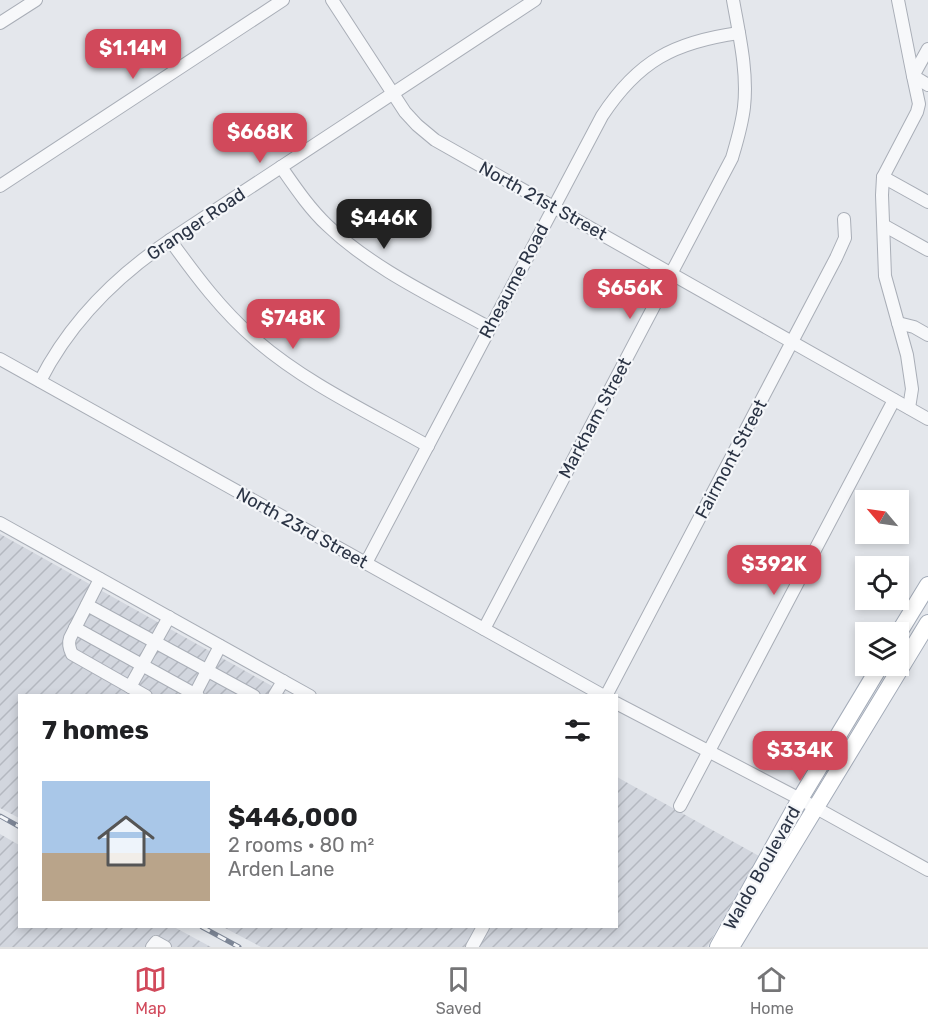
<!DOCTYPE html>
<html lang="en">
<head>
<meta charset="utf-8">
<style>
  body { margin:0; font-family:Rubik,sans-serif; background:#f6f6f6; color:#202124; height:100vh; display:flex; flex-direction:column; font-size:22px; white-space:nowrap }
  * { box-sizing:border-box; margin:0 }
  p { font-size:20px; color:#757577 }
  .icon { flex:none; width:33px; height:33px; fill:none; stroke:currentColor; stroke-width:2; stroke-linecap:round; stroke-linejoin:round }
  .map { position:relative; flex:1; overflow:hidden }
  .drawer { position:absolute; left:18px; top:694px; width:600px; height:234px; display:flex; flex-direction:column; background:#fff; border-radius:0px; box-shadow:0 3px 9px #0003 }
  .drawer>* { flex:none }
  .needle { width:39px; rotate:299deg }
  .controls { position:absolute; left:855px; top:490px; display:grid; gap:12px }
  .controls a { display:grid; place-items:center; width:54px; height:54px; border-radius:0px; background:#fff; box-shadow:0 3px 9px #0003; font-size:30px }
  .price { position:absolute; translate:-50% -51px; padding:0 14px; border-radius:12px; background:#d1495b; color:#fff; font-size:20px; line-height:39px; filter:drop-shadow(0 2px 3px #0008) }
  .price::after { content:''; position:absolute; left:50%; top:36px; width:18px; height:14px; margin-left:-9px; background:inherit; clip-path:polygon(0 0,100% 0,50% 100%) }
  .price.on { background:#222; color:#fff }
  ul { padding:0; list-style:none }
  li { display:flex; align-items:center; gap:18px; height:150px; padding:0 24px }
  li span { display:grid; place-items:center; flex:none; width:168px; height:120px; border-radius:0px; color:#555 }
  li>.icon { margin-inline-start:auto }
  span .icon { width:72px; height:72px; fill:#fffc; stroke-width:1 }
  li b { font-size:26px }
  h2 { display:flex; justify-content:space-between; align-items:center; height:72px; padding:0 24px; font-size:26px }
  .menu { display:flex; justify-content:space-around; align-items:center; height:84px; border-top:2px solid #e0e0e0; background:#fff; font-size:16px; color:#757577 }
  .menu a { display:grid; justify-items:center; gap:3px }
  .menu .on { color:#d1495b }
  .map>svg:first-child { display:block }
  .industrial { fill:url(#industrial-furrows) }
  .lines { fill:none; stroke-linecap:round; stroke-linejoin:round }
  .minor-casing { stroke:#a9aeb7; stroke-width:14 }
  .major-casing { stroke:#a3abb8; stroke-width:18 }
  .minor { stroke:#f7f8fa; stroke-width:12 }
  .major { stroke:#fff; stroke-width:16 }
  .rail-casing { stroke:#7d8696; stroke-width:5 }
  .rail { stroke:#f4f6f9; stroke-width:3; stroke-dasharray:9; stroke-linecap:butt }
  .labels { text-anchor:middle; stroke-width:4.5; stroke-linejoin:round; paint-order:stroke }
  .street-label { font-size:18px; fill:#2b3445; stroke:#f4f6f9 }
</style>
</head>
<body>
<div class="map">
<svg width="928" height="947" viewBox="0 0 928 947">
  <defs>
    <pattern id="industrial-furrows" width="10" height="10" patternUnits="userSpaceOnUse" patternTransform="scale(1.5)"><rect width="10" height="10" fill="#d2d6de"/><path d="M-1 1l2-2M0 10L10 0M9 11l2-2" fill="none" stroke="#b4b8c0"/></pattern>
  </defs>
  <rect width="100%" height="100%" fill="#e4e7ec"/>
  <!-- industrial -->
  <g class="industrial">
    <path d="M0 534 290 696H20L19 818 0 808Z"/>
    <path d="M617 777 759 856 707 947H261L223 927H616Z"/>
    <path d="M0 834 19 845 20 927H174L211 947H0Z"/>
  </g>
  <g class="lines">
    <!-- minor casing -->
    <g class="minor-casing">
      <g id="minor">
        <path d="M332 0 405 112 417 125 435 140 928 419"/>
        <path d="M898 0 913 76 928 85"/>
        <path d="M0 23 36 0"/>
        <path d="M281 167C295 187 309 208 327 225 373 269 434 297 490 328"/>
        <path d="M883 177 928 202"/>
        <path d="M0 186 283 0"/>
        <path d="M885 226 928 250"/>
        <path d="M170 240C196 276 222 311 256 340 307 384 370 413 428 446"/>
        <path d="M898 323 914 327 928 335"/>
        <path d="M0 359 604 696"/>
        <path d="M40 381C70 322 115 277 170 240L535 0"/>
        <path d="M909 408 912 389 907 355 885 276 882 195 883 177 917 112 919 104 913 76 928 49"/>
        <path d="M0 523 310 696"/>
        <path d="M366 563 602 116C638 61 674 42 739 33"/>
        <path d="M100 579 70 638C68 644 69 648 72 654L146 696"/>
        <path d="M87 605 254 696"/>
        <path d="M75 628 198 696"/>
        <path d="M484 629 732 158C737 141 742 125 744 107 748 72 739 34 733 0"/>
        <path d="M130 687 169 617"/>
        <path d="M194 696 220 646"/>
        <path d="M274 696 283 681"/>
        <path d="M606 696 836 258 845 238 844 219"/>
        <path d="M616 703 800 799 928 870"/>
        <path d="M680 806 894 400"/>
        <path d="M152 947 156 942 165 947"/>
        <path d="M472 947 483 927"/>
      </g>
    </g>
    <!-- major casing -->
    <g class="major-casing">
      <g id="major">
        <path d="M898 634 928 585"/>
        <path d="M718 947 800 799 880 666"/>
        <path d="M731 947 928 623"/>
      </g>
    </g>
    <!-- minor -->
    <use href="#minor" class="minor"/>
    <!-- major -->
    <use href="#major" class="major"/>
    <!-- rail casing -->
    <g class="rail-casing">
      <g id="rail">
        <path d="M0 816 20 827"/>
        <path d="M202 927 239 947"/>
      </g>
    </g>
    <!-- rail -->
    <use href="#rail" class="rail"/>
  </g>
  <g class="labels">
    <!-- street labels -->
    <g class="street-label">
      <text transform="translate(543 201) rotate(29)" y="6">North 21st Street</text>
      <text transform="translate(196 224) rotate(-34)" y="6">Granger Road</text>
      <text transform="translate(514 281) rotate(-62)" y="6">Rheaume Road</text>
      <text transform="translate(595 418) rotate(-62)" y="6">Markham Street</text>
      <text transform="translate(731 459) rotate(-62)" y="6">Fairmont Street</text>
      <text transform="translate(302 528) rotate(29)" y="6">North 23rd Street</text>
      <text transform="translate(762 868) rotate(-61)" y="6">Waldo Boulevard</text>
    </g>
  </g>
</svg>
<div class="controls">
<a><svg class="needle" viewBox="-14 -14 28 28"><path d="M0-13l5 13h-10z" fill="#e53935"/><path d="M0 13l5-13h-10z" fill="#757577"/></svg></a>
<a><svg class="icon" aria-label="locate" viewBox="0 0 24 24"><circle cx="12" cy="12" r="6"/><path d="M12 2v4M12 18v4M2 12h4M18 12h4"/></svg></a>
<a><svg class="icon" aria-label="layers" viewBox="0 0 24 24"><path d="M12 4l9 5-9 5-9-5zM3 14l9 5 9-5"/></svg></a>
</div>
<b class="price" style="left:133px;top:80px">$1.14M</b>
<b class="price" style="left:260px;top:164px">$668K</b>
<b class="price on" style="left:384px;top:250px">$446K</b>
<b class="price" style="left:630px;top:320px">$656K</b>
<b class="price" style="left:293px;top:350px">$748K</b>
<b class="price" style="left:774px;top:596px">$392K</b>
<b class="price" style="left:800px;top:782px">$334K</b>
<section class="drawer">
<h2>7 homes<svg class="icon" aria-label="filters" viewBox="0 0 24 24"><path d="M4 7h16M4 17h16"/><circle cx="9" cy="7" r="2"/><circle cx="15" cy="17" r="2"/></svg></h2>
<ul>
<li><span style="background:linear-gradient(#a9c7e8 60%,#b9a48a 0)"><svg class="icon" aria-label="home" viewBox="0 0 24 24"><path d="M3 11l9-7 9 7M6 9v11h12V9"/></svg></span><div><b>$446,000</b><p>2 rooms · 80 m²</p><p>Arden Lane</p></div></li>
</ul>
</section>
</div>
<nav class="menu">
<a class="on"><svg class="icon" aria-label="map" viewBox="0 0 24 24"><path d="M3 6l6-2 6 2 6-2v14l-6 2-6-2-6 2zM9 4v14M15 6v14"/></svg>Map</a>
<a><svg class="icon" aria-label="saved" viewBox="0 0 24 24"><path d="M7 4h10v16l-5-4-5 4z"/></svg>Saved</a>
<a><svg class="icon" aria-label="home" viewBox="0 0 24 24"><path d="M3 11l9-7 9 7M6 9v11h12V9"/></svg>Home</a>
</nav>
</body>
</html>
